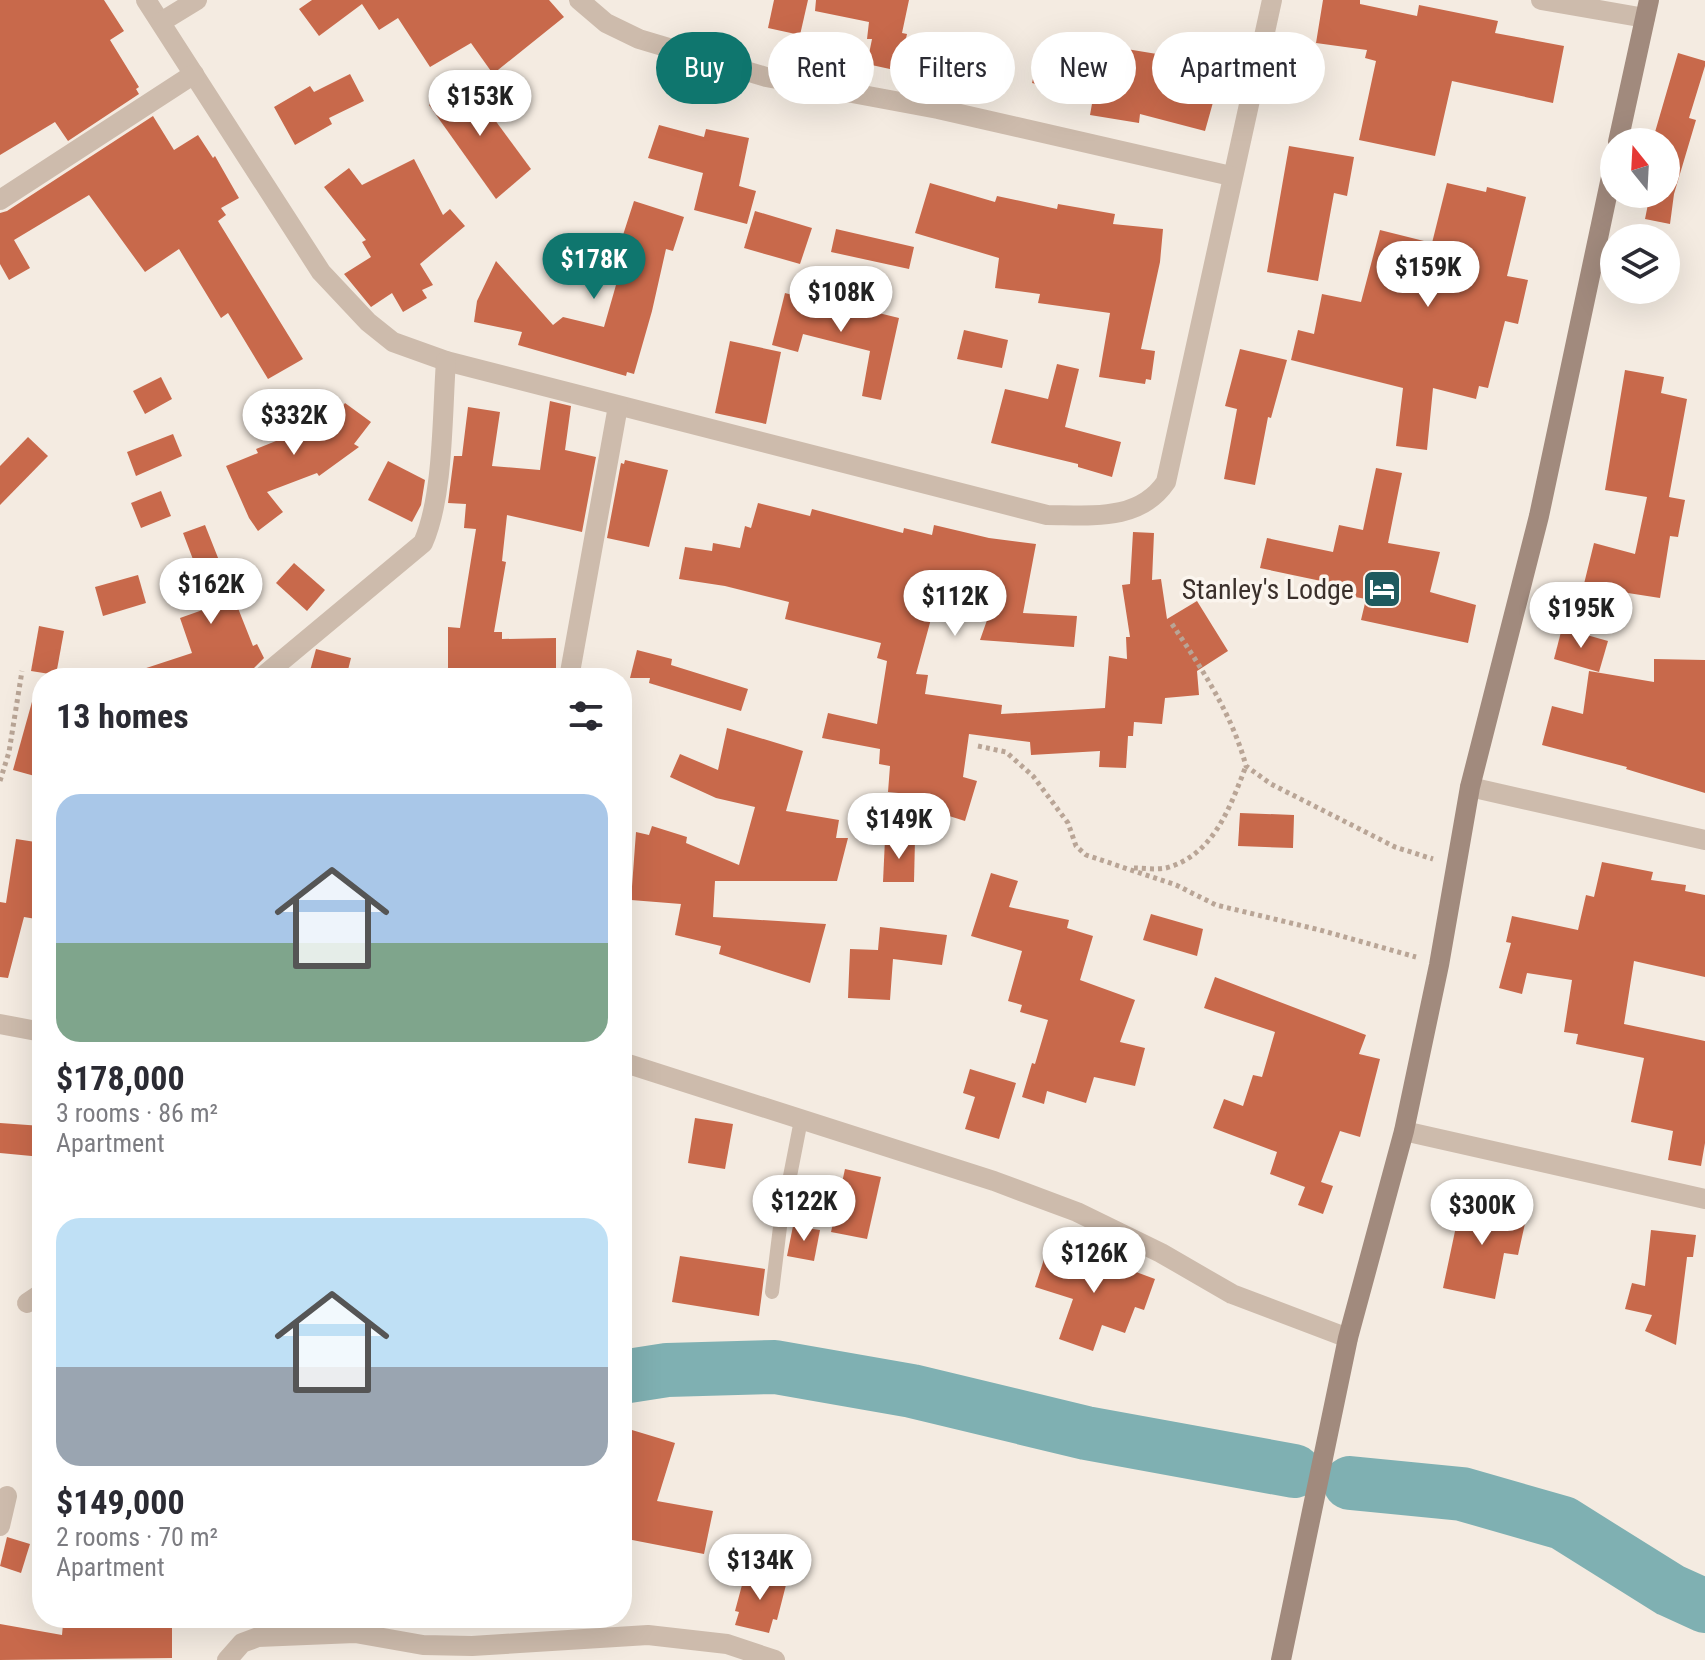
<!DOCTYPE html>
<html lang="en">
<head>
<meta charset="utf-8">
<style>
  body { margin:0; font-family:"Roboto Condensed",sans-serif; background:#f7f7f7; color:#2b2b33; height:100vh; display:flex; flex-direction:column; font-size:30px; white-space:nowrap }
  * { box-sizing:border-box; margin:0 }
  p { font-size:26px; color:#7c7c81 }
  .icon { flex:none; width:44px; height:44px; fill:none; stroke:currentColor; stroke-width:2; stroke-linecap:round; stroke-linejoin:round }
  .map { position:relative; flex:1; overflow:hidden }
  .details { position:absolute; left:32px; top:668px; width:600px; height:960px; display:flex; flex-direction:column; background:#fff; border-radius:32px; box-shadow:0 8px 32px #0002 }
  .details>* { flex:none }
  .top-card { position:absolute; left:656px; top:32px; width:760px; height:72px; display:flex; gap:16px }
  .needle { width:52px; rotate:342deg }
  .tools { position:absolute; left:1600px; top:128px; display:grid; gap:16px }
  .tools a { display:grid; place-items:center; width:80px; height:80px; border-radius:50%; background:#fff; box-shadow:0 8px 32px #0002; font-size:40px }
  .price { position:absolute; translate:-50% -68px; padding:0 18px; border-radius:28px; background:#fff; color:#222; font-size:26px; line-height:52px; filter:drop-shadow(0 2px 4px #0008) }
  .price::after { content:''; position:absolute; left:50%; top:48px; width:24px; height:18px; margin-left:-12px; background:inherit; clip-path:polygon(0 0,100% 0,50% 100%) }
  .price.selected { background:#0f766e; color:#fff }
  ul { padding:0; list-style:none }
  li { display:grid; align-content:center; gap:16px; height:424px; padding:0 24px }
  li span { display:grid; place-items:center; height:248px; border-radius:24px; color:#555 }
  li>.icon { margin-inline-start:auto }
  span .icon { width:144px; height:144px; fill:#fffc; stroke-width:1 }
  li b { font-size:34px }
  h2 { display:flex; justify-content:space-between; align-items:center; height:96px; padding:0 24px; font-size:34px }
  .pill { padding:0 28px; border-radius:36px; background:#fff; box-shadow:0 8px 32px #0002; font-size:28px; line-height:72px }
  .pill.selected { background:#0f766e; color:#fff }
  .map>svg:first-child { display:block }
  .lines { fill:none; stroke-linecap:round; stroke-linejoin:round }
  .river { stroke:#7fb0b2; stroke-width:54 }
  .building { fill:#c8694b }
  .path { stroke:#b9a596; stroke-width:5; stroke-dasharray:4 4; stroke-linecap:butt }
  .lane { stroke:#cdbbac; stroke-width:14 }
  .street { stroke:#cdbbac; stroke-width:20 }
  .secondary { stroke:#a18a7d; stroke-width:20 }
  .labels { text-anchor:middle; stroke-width:7; stroke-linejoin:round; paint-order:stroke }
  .poi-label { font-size:28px; fill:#3b302b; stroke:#fbf5ee; text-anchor:end }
</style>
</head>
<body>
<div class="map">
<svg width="1705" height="1660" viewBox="0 0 1705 1660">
  <rect width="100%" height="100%" fill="#f4ebe1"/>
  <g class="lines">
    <!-- river -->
    <g class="river">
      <path d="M622 1377 667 1370 775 1367 912 1391 1086 1433 1294 1471"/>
      <path d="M1350 1483 1462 1494 1563 1523 1670 1590 1705 1606"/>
    </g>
  </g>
  <!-- building -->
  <g class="building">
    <path d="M0 0H104L124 31 110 40 139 87 136 89 139 94 68 141 55 122 0 155Z"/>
    <path d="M312 0H549L564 17 493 74 471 43 430 67 398 18 379 30 362 4 319 36 299 9Z"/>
    <path d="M774 0H808L800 35 768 28Z"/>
    <path d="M816 0H909L902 33 907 34 899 71 867 64 872 39H867L869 22 815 11Z"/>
    <path d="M1323 0H1360V4L1417 16 1419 5 1498 21 1495 33 1564 46 1553 103 1452 81 1435 156 1359 140 1376 61 1365 58 1367 50 1316 43Z"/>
    <path d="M1084 42 1163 55 1164 52 1224 63 1205 131 1140 114 1139 123 1090 115 1093 98 1032 83 1040 50 1082 55Z"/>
    <path d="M1678 53 1705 61V66L1689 118 1696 120 1674 194 1670 224 1645 219 1650 194H1666V142L1653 139Z"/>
    <path d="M350 74 364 101 329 118 332 124 295 145 274 107 310 86 314 92Z"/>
    <path d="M464 78 531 169 496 199 429 105Z"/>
    <path d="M153 116 174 150 198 135 213 158 215 156 239 198 221 208 226 215 218 221 303 359 268 379 228 313 221 318 179 249 145 272 89 195 14 240 30 268 9 280 0 264V213L7 211Z"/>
    <path d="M659 125 704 137 706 129 749 138 739 186 756 191 747 224 694 210 703 173 648 158Z"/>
    <path d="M1289 146 1354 157 1347 196 1334 193 1318 281 1267 272Z"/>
    <path d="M414 159 443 215 450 209 465 226 420 264 433 285 422 290 427 298 403 312 392 293 371 307 344 274 371 257 362 242 366 240 324 187 349 168 362 185Z"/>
    <path d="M930 183 995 202 997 196 1057 209 1058 204 1115 214 1113 224 1163 229 1160 262 1141 349 1155 351 1151 380 1146 379 1145 384 1099 377 1110 313 1038 303 1040 294 995 288 999 258 915 233Z"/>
    <path d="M1447 183 1486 192 1487 187 1526 197 1507 276 1528 280 1518 324 1505 321 1488 388 1479 386 1476 399 1433 388 1427 450 1396 446 1403 388 1291 360 1298 330 1314 334 1322 294 1361 302 1380 230 1432 243Z"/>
    <path d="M634 201 684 217 673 251 666 249 652 311 634 374 627 372 626 376 518 345 522 332 474 322 477 301 496 261 553 325 563 317 604 327 618 278 614 277 623 235Z"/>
    <path d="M755 211 812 228 800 264 744 248Z"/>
    <path d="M836 229 914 247 909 269 831 252Z"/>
    <path d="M785 293 841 308 842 304 899 318 881 400 862 396 870 351 803 334 798 352 772 345Z"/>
    <path d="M964 330 1008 340 1002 368 957 359Z"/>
    <path d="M730 341 781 352 766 424 715 413Z"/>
    <path d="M1240 349 1287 360 1271 418 1268 417 1255 485 1224 479 1237 409 1225 406Z"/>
    <path d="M1057 364 1079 369 1065 427 1121 442 1112 477 1078 467V464L991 443 1005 389 1048 399Z"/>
    <path d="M1625 370 1664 377 1661 393 1687 399 1669 497 1685 500 1678 537 1670 536 1660 598 1615 591 1614 596 1583 588 1594 543 1635 554 1647 497 1605 490Z"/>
    <path d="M161 377 172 399 145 414 133 391Z"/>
    <path d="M305 400 325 430 345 403 371 422 354 444 359 447 319 476 317 473 267 492 283 512 258 531 249 518 226 466 258 453 256 449 281 439 270 423Z"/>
    <path d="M550 401 571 406 565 450 596 457 582 532 507 515 502 561 506 562 494 632H502V639L556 638V678H512L513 674H448V627L460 628 476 529 464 528 466 504 448 503 454 456H462L468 407 500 412 492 466 540 470Z"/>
    <path d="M173 434 182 456 136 476 127 452Z"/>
    <path d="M28 437 48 456 0 505V466Z"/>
    <path d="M625 460 668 470 649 547 607 538 621 463 624 464Z"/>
    <path d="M388 461 425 480 421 505 412 522 368 500Z"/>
    <path d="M1376 468 1402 473 1388 543 1440 552 1430 592 1476 605 1468 643 1361 620 1366 599 1339 594 1340 585 1260 568 1267 538 1333 552 1339 525 1363 530Z"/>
    <path d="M161 491 171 516 141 528 131 503Z"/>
    <path d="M758 503 810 516 812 509 903 533 904 528 932 535 934 525 989 538 1036 544 1023 613 1077 616 1074 647 980 640 992 606 937 597 916 674 928 675 925 694 1002 705 1001 714 1105 708 1109 656 1127 659 1126 637H1130L1122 585 1130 584 1133 532 1154 533 1152 580 1161 579 1167 619 1197 601 1228 651 1197 671 1199 695 1165 698 1162 724 1134 722 1133 736H1128L1126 768 1099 767 1100 751 1031 755 1030 742 969 734 963 777 977 781 965 821 908 803 909 794 888 792 890 766 879 764 880 749 822 738 828 713 877 724 887 661 877 658 881 643 785 619 789 602 725 586 679 579 685 547 712 551 713 543 740 548 745 526 751 528Z"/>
    <path d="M205 525 253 646 257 644 264 658 244 678H132L131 673 192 653 180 618 211 607 183 533Z"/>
    <path d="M294 563 325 590 307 611 276 583Z"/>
    <path d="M138 575 146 603 103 616 95 587Z"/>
    <path d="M39 626 64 631 56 675 31 671Z"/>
    <path d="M1562 628 1608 641 1599 672 1554 659Z"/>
    <path d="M316 649 351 658 346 678H308Z"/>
    <path d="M637 650 672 659 671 665 748 689 741 711 649 683 650 678H630Z"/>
    <path d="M1654 659 1705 660V793L1626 769 1627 767 1542 745 1552 706 1583 714 1589 671 1654 682Z"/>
    <path d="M35 691 42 692V778L13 770Z"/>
    <path d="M727 728 803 751 786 811 839 820 836 838H848L837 881H715L713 917 826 924 810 983 719 954 721 946 675 935 681 904 631 900 636 832 649 835 652 826 687 837 686 843 739 865 755 807 716 798 670 777 680 754 718 770Z"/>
    <path d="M1240 813 1294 815 1293 848 1238 846Z"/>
    <path d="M16 839 42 843V920L24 917 8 978 0 977V902L6 903Z"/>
    <path d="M885 839H915L914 882H883Z"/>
    <path d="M1602 862 1653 872 1651 880 1686 885 1685 891 1705 895V977L1634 961 1624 1024 1705 1041V1143L1701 1166 1668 1160 1673 1131 1631 1122 1644 1058 1576 1044 1578 1034 1564 1032 1572 980 1527 973 1522 994 1499 988 1511 943 1506 942 1512 916 1578 930 1586 895 1594 897Z"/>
    <path d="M991 873 1018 881 1009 907 1069 920 1067 928 1093 936 1080 980 1135 1000 1120 1042 1145 1048 1135 1086 1094 1077 1086 1103 1047 1091 1044 1104 1022 1097 1032 1063 1035 1064 1048 1020 1020 1012 1022 1005 1008 1001 1022 951 971 936Z"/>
    <path d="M1151 914 1203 929 1197 956 1143 940Z"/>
    <path d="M880 927 947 935 942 965 893 959 890 1000 848 998 850 949 878 950Z"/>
    <path d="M1215 977 1366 1035 1359 1054 1380 1059 1360 1137 1340 1131 1321 1182 1333 1186 1323 1214 1298 1205 1305 1187 1270 1174 1277 1152 1213 1128 1224 1099 1243 1106 1253 1075 1262 1077 1275 1032 1204 1008Z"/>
    <path d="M970 1069 1016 1083 999 1139 965 1129 975 1097 963 1093Z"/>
    <path d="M695 1118 733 1124 725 1169 688 1163Z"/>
    <path d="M0 1123 42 1126V1157L0 1153Z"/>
    <path d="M845 1169 881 1177 867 1239 831 1232Z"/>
    <path d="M1462 1198 1508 1206 1506 1215 1526 1219 1518 1255 1504 1253 1495 1299 1443 1288Z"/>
    <path d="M793 1226 820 1230 814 1261 787 1256Z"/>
    <path d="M1651 1230 1696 1235 1693 1257H1687L1676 1345 1645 1331 1652 1315 1625 1309 1632 1283 1645 1286Z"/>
    <path d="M1047 1250 1087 1262 1090 1255 1155 1279 1144 1310 1135 1307 1125 1333 1102 1325 1093 1351 1059 1339 1073 1299 1035 1287Z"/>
    <path d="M680 1256 765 1269 759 1316 672 1302Z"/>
    <path d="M622 1427 675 1443 657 1501 713 1511 704 1554 622 1538Z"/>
    <path d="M7 1537 30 1544 21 1573 0 1566Z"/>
    <path d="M750 1571 787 1581 777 1620 773 1619 769 1633 735 1625 739 1612 735 1611 742 1585 746 1586Z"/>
    <path d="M86 1618H172V1658L0 1660V1624L62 1635 63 1624 84 1627Z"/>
  </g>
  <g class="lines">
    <!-- path -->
    <g class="path">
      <path d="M1172 624C1202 669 1232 714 1246 766L1271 784 1395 847 1433 859"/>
      <path d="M978 746 1006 752 1033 776 1068 823 1076 846 1086 855 1176 885 1216 905 1320 930 1416 957"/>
      <path d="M0 781 9 752 22 671"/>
      <path d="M1134 868C1144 868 1156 870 1166 868 1214 855 1230 807 1246 766"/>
    </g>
    <!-- lane -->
    <path class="lane" d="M772 1292 780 1227 801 1120"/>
    <!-- street -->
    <g class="street">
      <path d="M146 0 321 272 368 322 393 342 446 361 1047 515C1090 515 1139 522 1166 482L1272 0"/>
      <path d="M579 0 606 23 639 39 766 77 938 109 1231 176"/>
      <path d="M1541 0 1645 18"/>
      <path d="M161 22 197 0"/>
      <path d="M0 200 194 74"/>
      <path d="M261 678 423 543C444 496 442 414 446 361"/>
      <path d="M569 678 618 406"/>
      <path d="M1470 787 1705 840"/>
      <path d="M0 1024 42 1032"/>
      <path d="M622 1062 994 1181 1077 1212 1161 1253 1232 1294 1348 1338"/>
      <path d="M1404 1131 1705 1199"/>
      <path d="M27 1303 42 1293"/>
      <path d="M0 1526 7 1496"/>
      <path d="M227 1660 242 1643 258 1637 355 1633 423 1645 472 1646 648 1635 727 1644 775 1660"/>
    </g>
    <!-- secondary -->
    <g class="secondary">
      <path d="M1618 142 1649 0"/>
      <path d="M1281 1660 1348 1338 1404 1131 1439 965 1470 787 1539 516 1614 163"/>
    </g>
  </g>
  <!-- icons -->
  <defs>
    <g id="hotel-square" transform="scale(2)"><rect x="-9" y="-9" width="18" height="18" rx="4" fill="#1f5a5e" stroke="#fbf5ee"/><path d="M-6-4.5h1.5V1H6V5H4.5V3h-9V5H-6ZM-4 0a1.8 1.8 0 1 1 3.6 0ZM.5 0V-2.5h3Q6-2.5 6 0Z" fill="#fff"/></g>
  </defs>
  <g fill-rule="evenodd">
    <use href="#hotel-square" x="1382" y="589"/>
  </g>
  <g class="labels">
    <!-- poi labels -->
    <g class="poi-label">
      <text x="1354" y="599">Stanley's Lodge</text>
    </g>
  </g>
</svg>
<div class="tools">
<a><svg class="needle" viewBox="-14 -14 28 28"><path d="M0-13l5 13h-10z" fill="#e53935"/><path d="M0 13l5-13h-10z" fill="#7c7c81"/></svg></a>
<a><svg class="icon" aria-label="layers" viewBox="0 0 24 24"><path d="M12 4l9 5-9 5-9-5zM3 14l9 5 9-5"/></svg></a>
</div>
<b class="price" style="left:480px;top:138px">$153K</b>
<b class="price selected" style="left:594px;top:301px">$178K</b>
<b class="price" style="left:1428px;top:309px">$159K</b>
<b class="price" style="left:841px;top:334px">$108K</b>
<b class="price" style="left:294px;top:457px">$332K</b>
<b class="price" style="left:211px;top:626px">$162K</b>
<b class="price" style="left:955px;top:638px">$112K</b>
<b class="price" style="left:1581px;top:650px">$195K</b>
<b class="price" style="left:899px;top:861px">$149K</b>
<b class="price" style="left:804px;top:1243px">$122K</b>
<b class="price" style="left:1482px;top:1247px">$300K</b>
<b class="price" style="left:1094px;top:1295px">$126K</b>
<b class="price" style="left:760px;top:1602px">$134K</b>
<div class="top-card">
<a class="pill selected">Buy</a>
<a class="pill">Rent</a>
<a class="pill">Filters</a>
<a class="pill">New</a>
<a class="pill">Apartment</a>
</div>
<section class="details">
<h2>13 homes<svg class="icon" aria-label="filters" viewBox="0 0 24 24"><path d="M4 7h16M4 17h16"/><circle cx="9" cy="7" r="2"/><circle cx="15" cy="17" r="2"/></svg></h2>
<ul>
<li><span style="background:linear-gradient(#a9c7e8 60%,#7fa58c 0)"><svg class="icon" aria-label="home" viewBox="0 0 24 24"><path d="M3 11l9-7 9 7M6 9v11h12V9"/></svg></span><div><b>$178,000</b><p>3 rooms · 86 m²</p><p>Apartment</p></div></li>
<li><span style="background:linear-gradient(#bfe0f5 60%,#9aa5b1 0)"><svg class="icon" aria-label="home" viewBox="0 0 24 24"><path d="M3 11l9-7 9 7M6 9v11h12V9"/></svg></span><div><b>$149,000</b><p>2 rooms · 70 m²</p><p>Apartment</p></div></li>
</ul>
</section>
</div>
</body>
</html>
